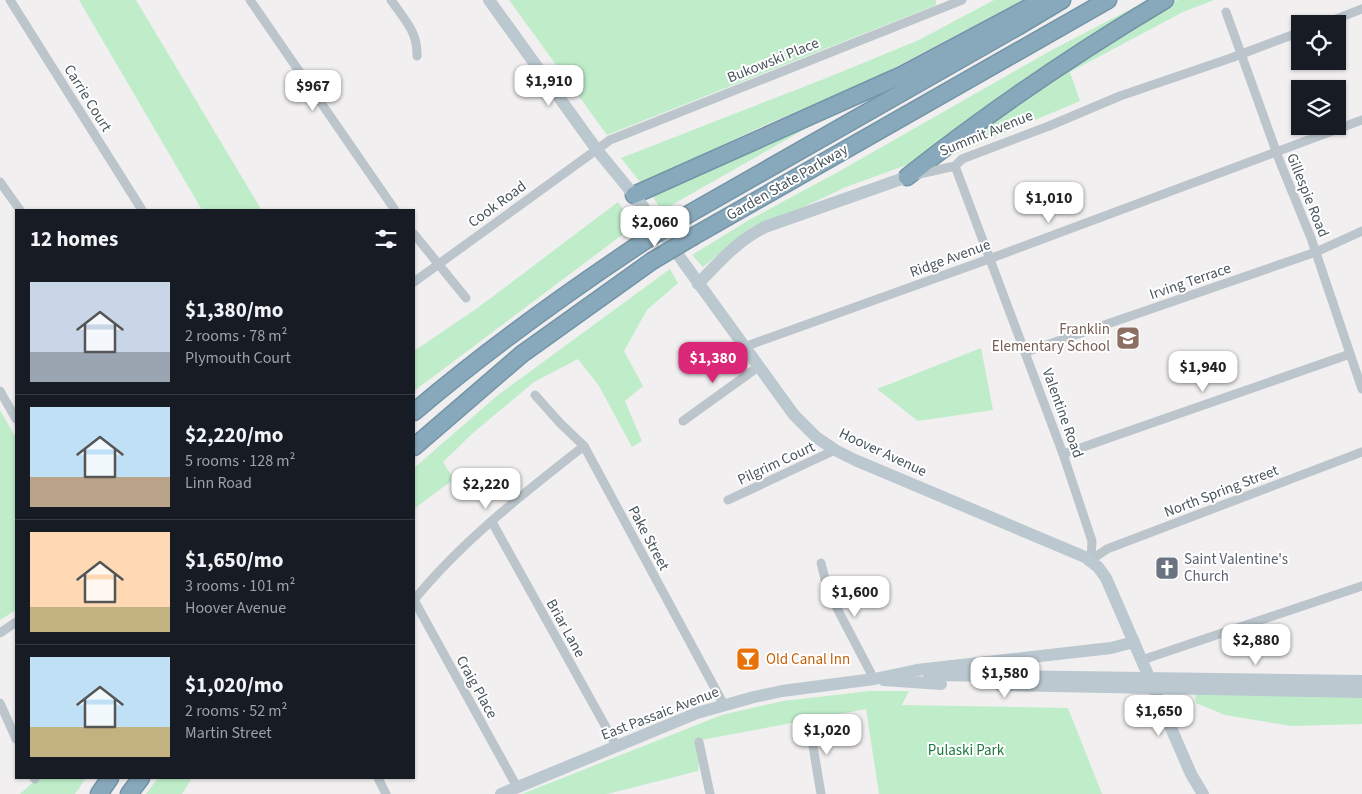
<!DOCTYPE html>
<html lang="en">
<head>
<meta charset="utf-8">
<style>
  body { margin:0; font-family:"Source Sans 3",sans-serif; background:#20242c; color:#f1f3f6; height:100vh; display:flex; flex-direction:column; font-size:19px; white-space:nowrap }
  * { box-sizing:border-box; margin:0 }
  p { font-size:16px; color:#9ea1a6 }
  .icon { flex:none; width:28px; height:28px; fill:none; stroke:currentColor; stroke-width:2; stroke-linecap:round; stroke-linejoin:round }
  .map { position:relative; flex:1; overflow:hidden }
  .side { position:absolute; left:15px; top:209px; width:400px; height:570px; display:flex; flex-direction:column; background:#171b24; border-radius:0px; box-shadow:0 1px 4px #0004 }
  .side>* { flex:none }
  .buttons { position:absolute; left:1291px; top:15px; display:grid; gap:10px }
  .buttons a { display:grid; place-items:center; width:55px; height:55px; border-radius:0px; background:#171b24; box-shadow:0 1px 4px #0004; font-size:25px }
  .price { position:absolute; translate:-50% -42px; padding:0 11px; border-radius:10px; background:#fff; color:#222; font-size:16px; line-height:32px; filter:drop-shadow(0 1px 2px #0008) }
  .price::after { content:''; position:absolute; left:50%; top:30px; width:15px; height:11px; margin-left:-8px; background:inherit; clip-path:polygon(0 0,100% 0,50% 100%) }
  .price.current { background:#db2777; color:#fff }
  ul { padding:0; list-style:none }
  li { display:flex; align-items:center; gap:15px; height:125px; padding:0 15px }
  li+li { border-top:1px solid #363941 }
  li span { display:grid; place-items:center; flex:none; width:140px; height:100px; border-radius:0px; color:#555 }
  li>.icon { margin-inline-start:auto }
  span .icon { width:60px; height:60px; fill:#fffc; stroke-width:1 }
  li b { font-size:21px }
  h2 { display:flex; justify-content:space-between; align-items:center; height:60px; padding:0 15px; font-size:21px }
  .map>svg:first-child { display:block }
  .green { fill:#bfedca }
  .lines { fill:none; stroke-linecap:round; stroke-linejoin:round }
  .highway-casing { stroke:#7494a7; stroke-width:19 }
  .street { stroke:#bbc5cb; stroke-width:9 }
  .secondary { stroke:#bbc8d0; stroke-width:12 }
  .highway { stroke:#88a9bc; stroke-width:16 }
  .highway-bridge-casing { stroke:#7494a7; stroke-width:19; stroke-linecap:butt }
  .highway-bridge { stroke:#88a9bc; stroke-width:16 }
  .labels { text-anchor:middle; stroke-width:4; stroke-linejoin:round; paint-order:stroke }
  .street-label { font-size:15px; fill:#48555c; stroke:#fff }
  .education-label { font-size:15px; fill:#785e54; stroke:#fff; text-anchor:end }
  .worship-label { font-size:15px; fill:#5b616d; stroke:#fff; text-anchor:start }
  .food-label { font-size:15px; fill:#c56008; stroke:#fff; text-anchor:start }
  .park-label { font-size:15px; fill:#1b7a3c; stroke:#fff }
</style>
</head>
<body>
<div class="map">
<svg width="1362" height="794" viewBox="0 0 1362 794">
  <rect width="100%" height="100%" fill="#f1efef"/>
  <!-- green -->
  <g class="green">
    <path d="M79 0H136L261 209 202 210Z"/>
    <path d="M509 0H936V5L607 135Z"/>
    <path d="M994 0H1023L863 84 767 124 641 183 621 158 829 77 919 40Z"/>
    <path d="M1148 0H1151L1051 64 957 128 912 163 846 187 797 210 751 227 703 267 692 255 749 220 838 172 1050 51Z"/>
    <path d="M1178 0H1214L1183 12 1070 72 1080 101 947 157V153L1133 23Z"/>
    <path d="M842 108 661 211 653 196 756 145Z"/>
    <path d="M618 202 634 226 414 391V351L476 309Z"/>
    <path d="M670 269 678 283 647 310 624 351 643 386 625 401 642 441 632 447 599 386 578 359 534 382 473 433 443 462 454 479 414 509V468L498 395Z"/>
    <path d="M981 348 993 410 918 421 877 389Z"/>
    <path d="M0 410 16 438V610L0 620Z"/>
    <path d="M870 691H909L902 705 1068 708 1102 794H879L866 709 701 740 698 771 607 794H522L722 715 783 701Z"/>
    <path d="M1195 693 1362 697V724L1292 726 1225 715 1196 703Z"/>
    <path d="M38 778H86L75 794H20Z"/>
    <path d="M158 778H192L182 794H146Z"/>
  </g>
  <g class="lines">
    <!-- highway casing -->
    <g class="highway-casing">
      <g id="highway">
        <path d="M907 177C989 112 1076 53 1165 0"/>
        <path d="M634 195 902 75 1043 0"/>
        <path d="M680 219 1017 27 1062 0"/>
        <path d="M694 236 1108 0"/>
        <path d="M414 412C486 351 562 296 640 244"/>
        <path d="M414 447 522 354 652 261"/>
        <path d="M99 794 110 778"/>
        <path d="M129 794 141 778"/>
      </g>
    </g>
    <!-- street -->
    <g class="street">
      <path d="M10 0 142 210"/>
      <path d="M250 0 395 210"/>
      <path d="M391 0C404 19 418 32 417 56"/>
      <path d="M1226 12 1280 162 1311 238 1362 389"/>
      <path d="M1323 24 1362 9"/>
      <path d="M955 166 1063 454 1092 541 1091 560"/>
      <path d="M915 175 955 166 962 159 1049 126 1120 96 1231 58 1300 32"/>
      <path d="M0 182 20 210"/>
      <path d="M414 234 466 298"/>
      <path d="M414 282 610 140 962 0"/>
      <path d="M744 347 989 259 1362 120"/>
      <path d="M1026 352 1316 252 1362 231"/>
      <path d="M0 391 16 419"/>
      <path d="M535 395 560 423 584 446 724 705"/>
      <path d="M683 421 758 367"/>
      <path d="M1063 454 1350 354"/>
      <path d="M728 500 835 450"/>
      <path d="M492 522 617 747"/>
      <path d="M1091 560 1107 549 1362 452"/>
      <path d="M821 563 828 591 874 679"/>
      <path d="M414 600C462 541 524 493 584 446"/>
      <path d="M414 600 517 787"/>
      <path d="M0 633 16 622"/>
      <path d="M1142 660 1362 586"/>
      <path d="M0 703 16 739"/>
      <path d="M809 722 821 794"/>
      <path d="M699 742 710 794"/>
      <path d="M34 778 35 779"/>
      <path d="M378 778 386 794"/>
    </g>
    <!-- secondary -->
    <g class="secondary">
      <path d="M489 0 597 150 642 205 794 415 816 437 835 450 855 460 1085 557 1098 567 1106 578 1191 774 1203 794"/>
      <path d="M698 284C718 263 738 240 765 227L907 177"/>
      <path d="M929 675 1362 681"/>
      <path d="M884 680 941 684"/>
      <path d="M999 685 1362 692"/>
      <path d="M501 794 697 713 754 697 782 691 874 679 917 670 1111 648 1134 642"/>
    </g>
    <!-- highway -->
    <use href="#highway" class="highway"/>
    <!-- highway-bridge casing -->
    <g class="highway-bridge-casing">
      <g id="highway-bridge">
        <path d="M640 244 680 219"/>
        <path d="M652 261 694 236"/>
      </g>
    </g>
    <!-- highway-bridge -->
    <use href="#highway-bridge" class="highway-bridge"/>
  </g>
  <!-- icons -->
  <defs>
    <g id="school-square" transform="scale(1.25)"><rect x="-9" y="-9" width="18" height="18" rx="4" fill="#8d6e63" stroke="#fff"/><path d="M0-5L7-2L0 1L-7-2ZM-4 1L0 2.5L4 1V4Q0 6-4 4Z" fill="#fff"/></g>
    <g id="church-square" transform="scale(1.25)"><rect x="-9" y="-9" width="18" height="18" rx="4" fill="#6b7280" stroke="#fff"/><path d="M-1.2-6h2.4v3.5h3.3v2.4h-3.3V6h-2.4V-.1h-3.3v-2.4h3.3Z" fill="#fff"/></g>
    <g id="bar-square" transform="scale(1.25)"><rect x="-9" y="-9" width="18" height="18" rx="4" fill="#e8710a" stroke="#fff"/><path d="M-6-5H6L.8 .8V4.5H3.5V6h-7V4.5H-.8V.8Z" fill="#fff"/></g>
  </defs>
  <g fill-rule="evenodd">
    <use href="#school-square" x="1128" y="338"/>
    <use href="#church-square" x="1167" y="568"/>
    <use href="#bar-square" x="748" y="659"/>
  </g>
  <g class="labels">
    <!-- street labels -->
    <g class="street-label">
      <text transform="translate(773 60) rotate(-22)" y="5">Bukowski Place</text>
      <text transform="translate(88 98) rotate(58)" y="5">Carrie Court</text>
      <text transform="translate(986 133) rotate(-22)" y="5">Summit Avenue</text>
      <text transform="translate(787 182) rotate(-30)" y="5">Garden State Parkway</text>
      <text transform="translate(1308 195) rotate(68)" y="5">Gillespie Road</text>
      <text transform="translate(497 204) rotate(-36)" y="5">Cook Road</text>
      <text transform="translate(950 258) rotate(-20)" y="5">Ridge Avenue</text>
      <text transform="translate(1190 281) rotate(-19)" y="5">Irving Terrace</text>
      <text transform="translate(1063 413) rotate(70)" y="5">Valentine Road</text>
      <text transform="translate(883 452) rotate(25)" y="5">Hoover Avenue</text>
      <text transform="translate(776 463) rotate(-25)" y="5">Pilgrim Court</text>
      <text transform="translate(1221 491) rotate(-21)" y="5">North Spring Street</text>
      <text transform="translate(649 538) rotate(62)" y="5">Pake Street</text>
      <text transform="translate(566 628) rotate(61)" y="5">Briar Lane</text>
      <text transform="translate(477 687) rotate(61)" y="5">Craig Place</text>
      <text transform="translate(660 713) rotate(-21)" y="5">East Passaic Avenue</text>
    </g>
    <!-- education labels -->
    <g class="education-label">
      <text x="1110" y="334">Franklin<tspan x="1110" dy="17">Elementary School</tspan></text>
    </g>
    <!-- worship labels -->
    <g class="worship-label">
      <text x="1184" y="564">Saint Valentine's<tspan x="1184" dy="17">Church</tspan></text>
    </g>
    <!-- food labels -->
    <g class="food-label">
      <text x="766" y="664">Old Canal Inn</text>
    </g>
    <!-- park labels -->
    <g class="park-label">
      <text x="966" y="755">Pulaski Park</text>
    </g>
  </g>
</svg>
<div class="buttons">
<a><svg class="icon" aria-label="locate" viewBox="0 0 24 24"><circle cx="12" cy="12" r="6"/><path d="M12 2v4M12 18v4M2 12h4M18 12h4"/></svg></a>
<a><svg class="icon" aria-label="layers" viewBox="0 0 24 24"><path d="M12 4l9 5-9 5-9-5zM3 14l9 5 9-5"/></svg></a>
</div>
<b class="price" style="left:549px;top:107px">$1,910</b>
<b class="price" style="left:313px;top:112px">$967</b>
<b class="price" style="left:1049px;top:224px">$1,010</b>
<b class="price" style="left:655px;top:248px">$2,060</b>
<b class="price current" style="left:713px;top:384px">$1,380</b>
<b class="price" style="left:1203px;top:393px">$1,940</b>
<b class="price" style="left:486px;top:510px">$2,220</b>
<b class="price" style="left:855px;top:618px">$1,600</b>
<b class="price" style="left:1256px;top:666px">$2,880</b>
<b class="price" style="left:1005px;top:699px">$1,580</b>
<b class="price" style="left:1159px;top:737px">$1,650</b>
<b class="price" style="left:827px;top:756px">$1,020</b>
<section class="side">
<h2>12 homes<svg class="icon" aria-label="filters" viewBox="0 0 24 24"><path d="M4 7h16M4 17h16"/><circle cx="9" cy="7" r="2"/><circle cx="15" cy="17" r="2"/></svg></h2>
<ul>
<li><span style="background:linear-gradient(#c9d6e8 70%,#9aa5b1 0)"><svg class="icon" aria-label="home" viewBox="0 0 24 24"><path d="M3 11l9-7 9 7M6 9v11h12V9"/></svg></span><div><b>$1,380/mo</b><p>2 rooms · 78 m²</p><p>Plymouth Court</p></div></li>
<li><span style="background:linear-gradient(#bfe0f5 70%,#b9a48a 0)"><svg class="icon" aria-label="home" viewBox="0 0 24 24"><path d="M3 11l9-7 9 7M6 9v11h12V9"/></svg></span><div><b>$2,220/mo</b><p>5 rooms · 128 m²</p><p>Linn Road</p></div></li>
<li><span style="background:linear-gradient(#ffd9b3 75%,#c2b280 0)"><svg class="icon" aria-label="home" viewBox="0 0 24 24"><path d="M3 11l9-7 9 7M6 9v11h12V9"/></svg></span><div><b>$1,650/mo</b><p>3 rooms · 101 m²</p><p>Hoover Avenue</p></div></li>
<li><span style="background:linear-gradient(#bfe0f5 70%,#c2b280 0)"><svg class="icon" aria-label="home" viewBox="0 0 24 24"><path d="M3 11l9-7 9 7M6 9v11h12V9"/></svg></span><div><b>$1,020/mo</b><p>2 rooms · 52 m²</p><p>Martin Street</p></div></li>
</ul>
</section>
</div>
</body>
</html>
